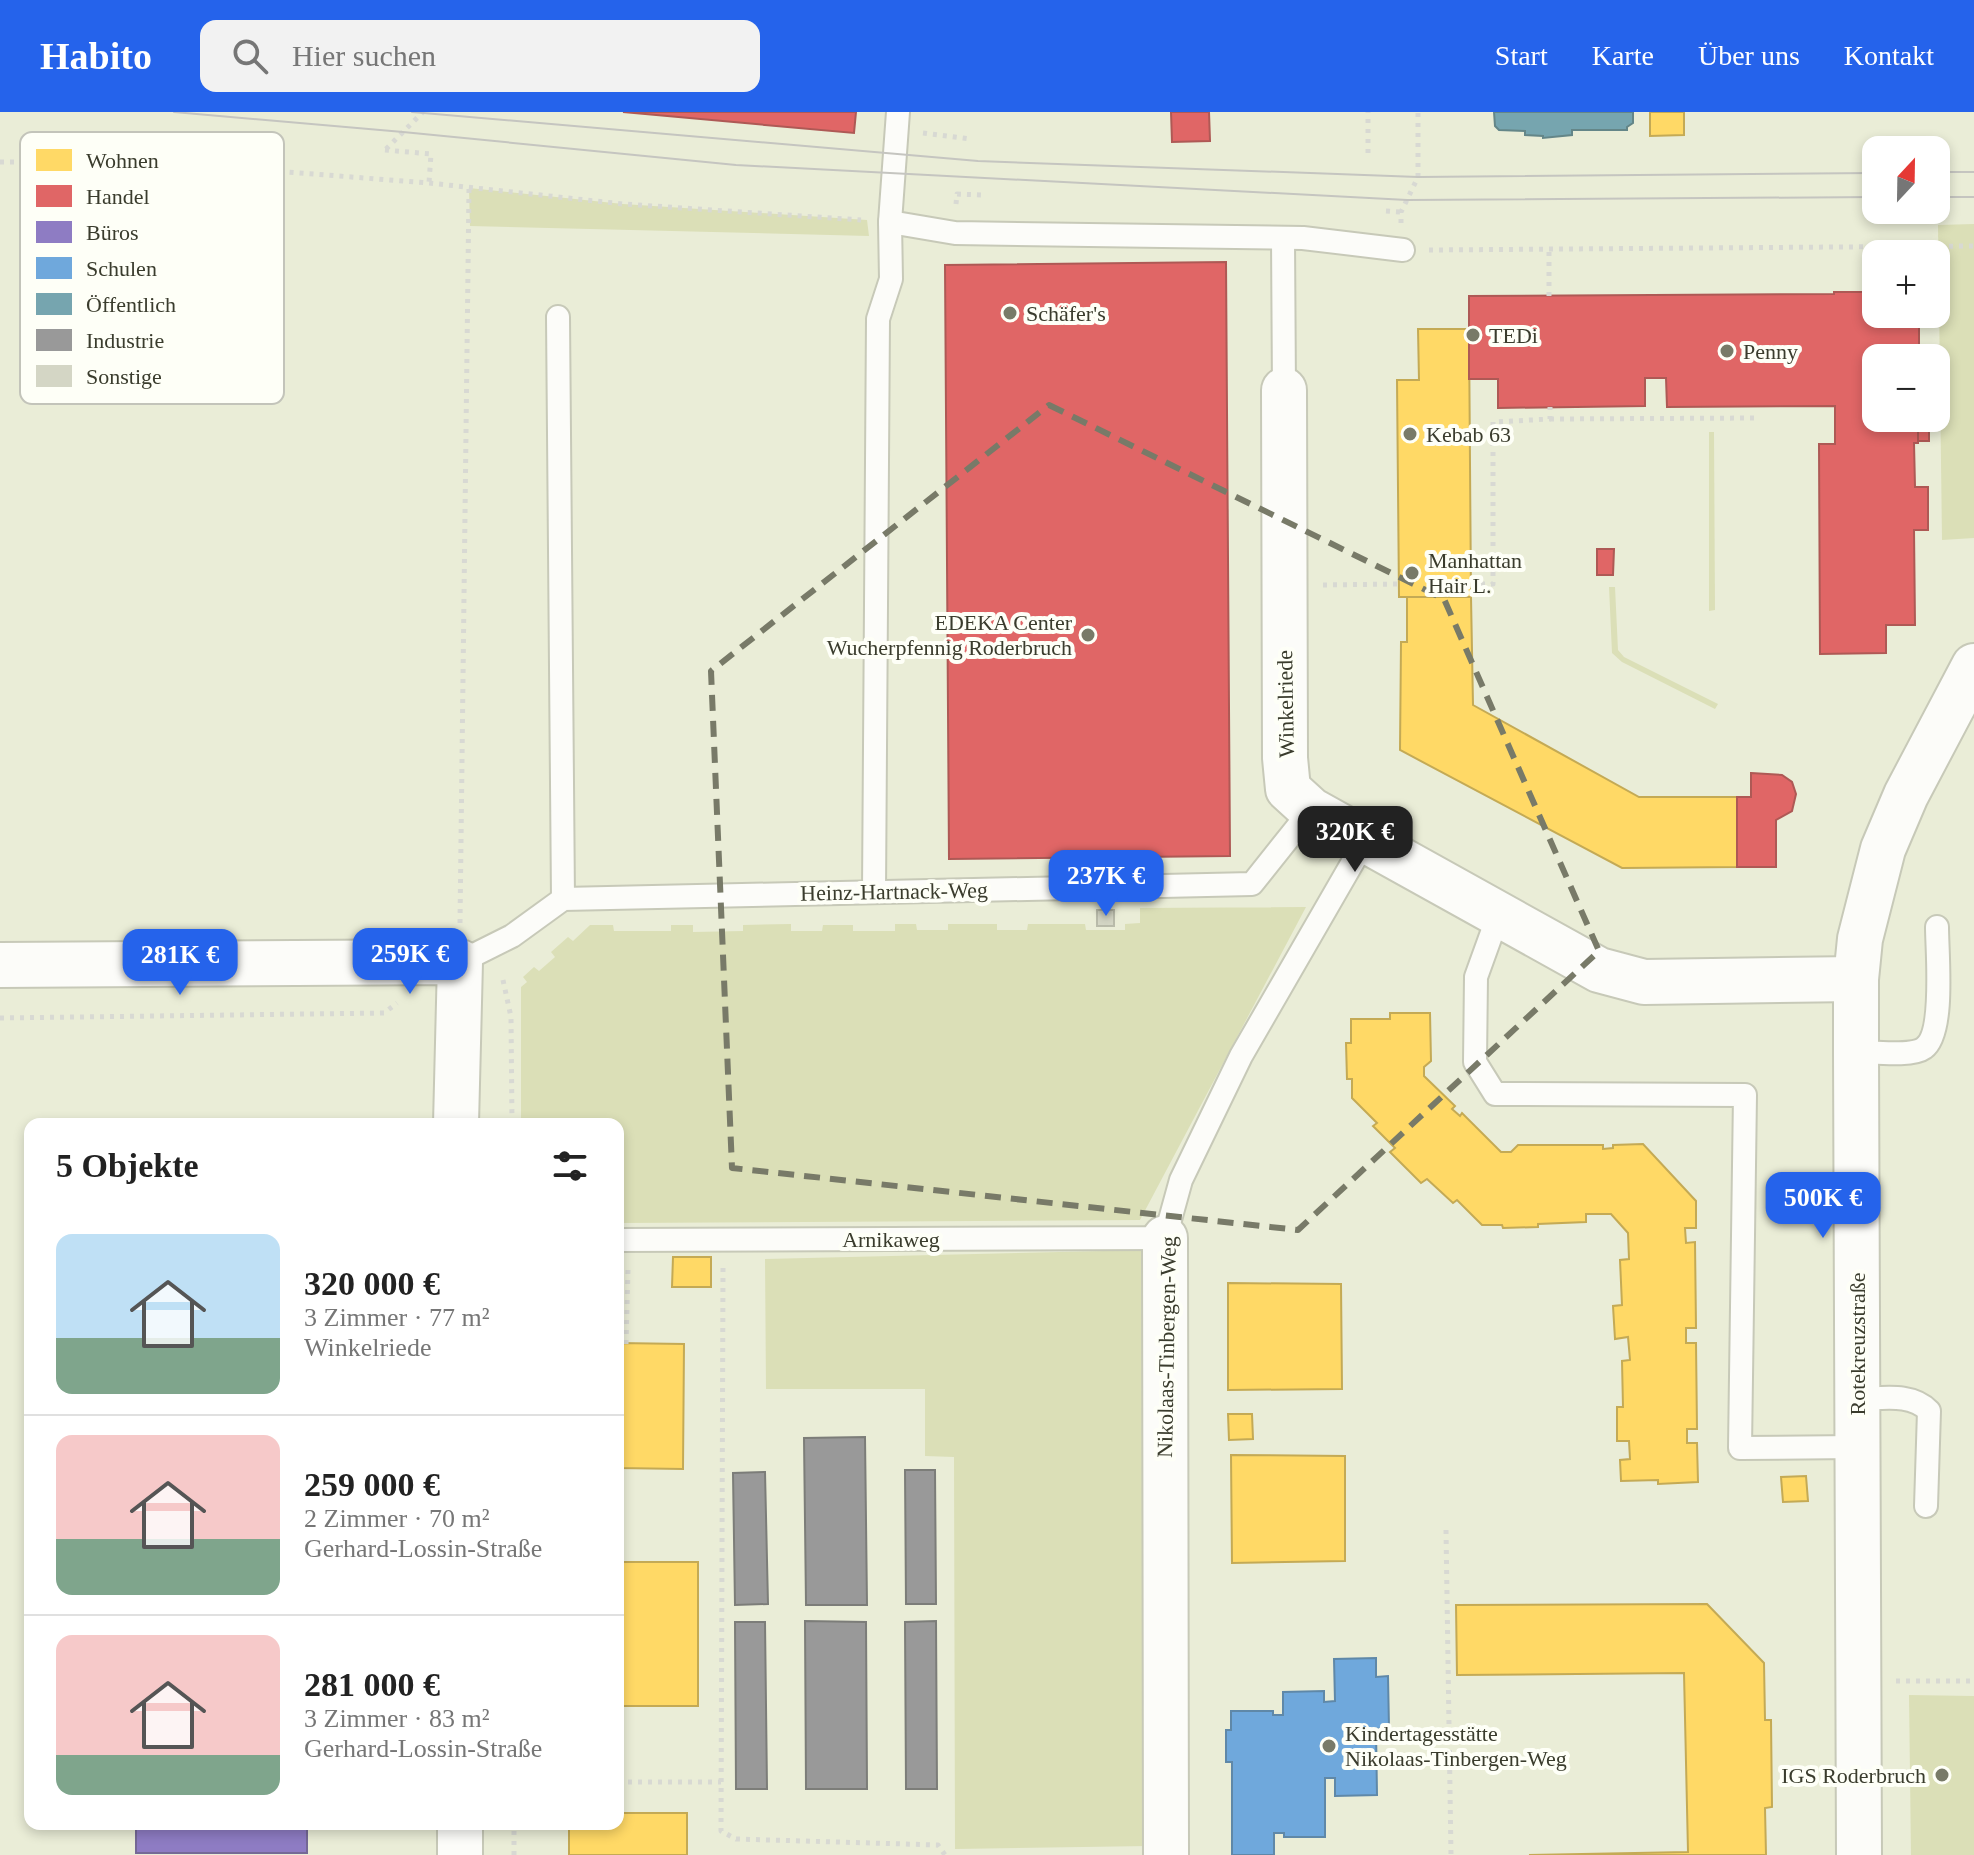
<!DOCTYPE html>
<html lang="de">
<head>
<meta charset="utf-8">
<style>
  body { margin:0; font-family:Georgia,serif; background:#f2f2f2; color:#222; height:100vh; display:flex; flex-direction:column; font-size:30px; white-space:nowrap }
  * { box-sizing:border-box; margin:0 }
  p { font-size:26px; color:#767676 }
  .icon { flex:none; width:44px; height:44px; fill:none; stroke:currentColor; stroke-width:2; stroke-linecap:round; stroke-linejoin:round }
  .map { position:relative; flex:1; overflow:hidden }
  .drawer { position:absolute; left:24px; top:1006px; width:600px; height:712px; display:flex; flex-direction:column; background:#fff; border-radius:16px; box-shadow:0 4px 12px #0003 }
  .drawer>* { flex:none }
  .needle { width:52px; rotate:22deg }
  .tools { position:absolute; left:1862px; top:24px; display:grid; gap:16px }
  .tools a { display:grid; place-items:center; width:88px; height:88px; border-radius:16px; background:#fff; box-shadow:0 4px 12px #0003; font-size:40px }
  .price { position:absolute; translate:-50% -68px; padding:0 18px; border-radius:16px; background:#2563eb; color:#fff; font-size:26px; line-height:52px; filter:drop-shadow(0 2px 4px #0008) }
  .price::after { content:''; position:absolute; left:50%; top:48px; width:24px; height:18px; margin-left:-12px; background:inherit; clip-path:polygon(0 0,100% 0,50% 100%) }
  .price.active { background:#222; color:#fff }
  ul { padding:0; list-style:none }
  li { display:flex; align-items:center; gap:24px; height:200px; padding:0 32px }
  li+li { border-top:2px solid #e0e0e0 }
  li span { display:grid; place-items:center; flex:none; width:224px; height:160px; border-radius:16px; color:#555 }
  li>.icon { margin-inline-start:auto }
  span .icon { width:96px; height:96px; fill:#fffc; stroke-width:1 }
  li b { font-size:34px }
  h2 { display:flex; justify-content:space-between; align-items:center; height:96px; padding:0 32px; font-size:34px }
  header { display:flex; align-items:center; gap:48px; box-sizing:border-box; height:112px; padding:0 40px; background:#2563eb; color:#fff }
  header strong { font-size:38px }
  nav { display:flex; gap:44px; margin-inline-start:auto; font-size:28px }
  .search { width:560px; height:72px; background:#f2f2f2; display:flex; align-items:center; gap:20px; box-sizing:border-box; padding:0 28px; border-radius:16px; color:#767676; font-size:30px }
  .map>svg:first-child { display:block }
  .green { fill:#dbdfb7 }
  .homes { fill:#ffd966; stroke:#c4aa55; stroke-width:2 }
  .shops { fill:#e06666; stroke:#ae5955; stroke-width:2 }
  .offices { fill:#8e7cc3; stroke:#756996; stroke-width:2 }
  .schools { fill:#6fa8dc; stroke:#5f88a8; stroke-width:2 }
  .public { fill:#76a5af; stroke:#648688; stroke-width:2 }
  .industry { fill:#999; stroke:#7c7d79; stroke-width:2 }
  .building { fill:#d4d6c5; stroke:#b9bbaa; stroke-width:2 }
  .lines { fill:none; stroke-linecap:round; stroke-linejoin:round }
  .service-casing { stroke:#c7c9b8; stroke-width:26 }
  .minor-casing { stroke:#c7c9b8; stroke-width:48 }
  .path { stroke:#d8d9d3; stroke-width:5; stroke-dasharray:4 6; stroke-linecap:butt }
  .service { stroke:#fcfcf9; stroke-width:22 }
  .minor { stroke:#fcfcf9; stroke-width:44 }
  .tram { stroke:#c5c5c0; stroke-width:2 }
  .marked { fill:none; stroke:#787a68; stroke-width:6; stroke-dasharray:16 10; stroke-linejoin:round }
  .poi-dot { fill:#787a68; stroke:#fefff7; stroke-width:3 }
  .labels { text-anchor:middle; stroke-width:8; stroke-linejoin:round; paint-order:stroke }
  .poi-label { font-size:22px; fill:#3a3c2d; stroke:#fefff7; text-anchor:start }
  .street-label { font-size:22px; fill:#3a3c2d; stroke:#fefff7 }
  .key { fill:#fefff7; stroke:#c3c4ba; stroke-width:2 }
  .key-label { font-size:22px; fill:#3a3c2d }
</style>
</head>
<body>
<header>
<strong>Habito</strong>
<div class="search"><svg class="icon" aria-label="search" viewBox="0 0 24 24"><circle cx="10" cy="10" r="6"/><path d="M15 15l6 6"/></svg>Hier suchen</div>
<nav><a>Start</a><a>Karte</a><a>Über uns</a><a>Kontakt</a></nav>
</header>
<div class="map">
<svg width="1974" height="1743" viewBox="0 0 1974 1743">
  <rect width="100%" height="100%" fill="#eaedd7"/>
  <!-- green -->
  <g class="green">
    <path d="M469 76 623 92 867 108 869 124 470 114Z"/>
    <path d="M1974 112V426L1942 428 1938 113Z"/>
    <path d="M1709 320H1714L1715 498 1709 499Z"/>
    <path d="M1609 475H1615L1618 538 1624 545 1718 592 1715 597 1622 550 1612 541Z"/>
    <path d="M1306 795 1140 1108 618 1111V1012H521V875L527 870 523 865 534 855 539 859 555 845 551 840 568 825 573 829 590 813H613L614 819H671V813H693V820L743 819V813L791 812V819H822L823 813H853V819H895V812H916L917 818H948V812H997V818H1027L1028 812H1085L1086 818H1125V812L1140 811V796Z"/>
    <path d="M1147 1138 1149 1734 955 1737 954 1345 925 1344V1277H766L765 1147Z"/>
    <path d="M1909 1583 1974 1584V1743H1911Z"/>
  </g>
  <!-- homes -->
  <g class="homes">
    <path d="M1650 0H1684V23L1650 24Z"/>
    <path d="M1418 217H1469L1471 485H1399L1397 268H1419Z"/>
    <path d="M1407 485H1471L1473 593 1639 685H1737V755L1622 756 1400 638 1401 530H1407Z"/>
    <path d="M1390 901H1430L1431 949 1424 955V964L1455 994 1452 997 1460 1004 1462 1001 1501 1040H1511L1518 1033H1603V1037L1613 1036V1033L1643 1032 1696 1089V1116H1685L1686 1131 1695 1130 1696 1216H1686V1231H1696L1697 1317H1687V1331H1697L1698 1370 1658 1372V1368L1621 1369 1620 1348 1630 1347 1629 1329H1617V1295H1623L1622 1249 1630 1248 1628 1225 1615 1227 1613 1194 1622 1193 1620 1148 1629 1147 1628 1121 1611 1102H1586V1110L1538 1112V1115L1503 1116 1502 1113H1482L1457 1088 1453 1091 1427 1067 1421 1071 1390 1040 1395 1036 1373 1014 1377 1011 1352 986V967H1347L1346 931H1351V907H1390Z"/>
    <path d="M673 1145H711V1175H672Z"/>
    <path d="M1228 1171 1341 1172 1342 1277 1228 1278Z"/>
    <path d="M618 1231 684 1232 683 1357 618 1356Z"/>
    <path d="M1228 1302H1252L1253 1327 1229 1328Z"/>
    <path d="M1231 1343 1345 1344V1449L1232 1451Z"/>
    <path d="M1806 1364 1808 1389 1783 1390 1781 1365Z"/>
    <rect x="618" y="1450" width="80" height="144"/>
    <path d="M1707 1492 1764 1551 1765 1608H1771L1772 1695 1765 1696 1766 1743H1529L1688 1740 1684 1561 1457 1563 1456 1493Z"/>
    <path d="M618 1701H687V1743H569V1712H618Z"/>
  </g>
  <!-- shops -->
  <g class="shops">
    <path d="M623 0H856L854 21Z"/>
    <path d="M1171 0H1209L1210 29 1172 30Z"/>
    <path d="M1226 150 1230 744 949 747 945 153Z"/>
    <path d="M1834 180H1876V202H1919V246H1876V306H1918V331H1914L1915 375H1928V418H1914L1915 513H1886V541L1820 542 1819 332H1835V294L1667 295 1666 266H1645V294L1498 296V267H1469V184L1834 182Z"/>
    <rect x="1918" y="306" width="11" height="23"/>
    <path d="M1597 437H1614L1613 463H1597Z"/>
    <path d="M1751 661 1782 663 1792 670 1796 682 1792 699 1776 708V755H1737V685H1751Z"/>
  </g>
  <!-- offices -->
  <rect class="offices" x="136" y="1712" width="171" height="29"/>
  <!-- schools -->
  <path class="schools" d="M1376 1546V1565L1388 1564 1389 1616 1376 1617 1377 1683 1335 1684V1666H1325V1725H1284V1721H1274V1743H1232V1650H1226V1618H1231V1599H1273V1603H1283V1580L1324 1579V1590L1335 1589 1334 1547Z"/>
  <!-- public -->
  <path class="public" d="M1494 0H1633V11L1627 15V18H1572V23L1543 26V24L1525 23V19L1499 18 1495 14Z"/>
  <!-- industry -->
  <g class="industry">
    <path d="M865 1325 867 1493H806L804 1326Z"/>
    <path d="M905 1358H935L936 1492H906Z"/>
    <path d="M765 1360 768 1492 735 1493 733 1361Z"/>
    <path d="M805 1509 866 1510 867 1677H806Z"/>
    <path d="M936 1509 937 1677H906L905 1510Z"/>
    <path d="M735 1510H765L767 1677H736Z"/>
  </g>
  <!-- building -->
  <rect class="building" x="1097" y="798" width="17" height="16"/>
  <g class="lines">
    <!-- service casing -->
    <g class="service-casing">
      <g id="service">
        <path d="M890 110 955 121 1303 126 1403 138"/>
        <path d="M1283 127 1284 278"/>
        <path d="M558 205 563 787"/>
        <path d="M874 779 878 207 891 167 890 110 898 0"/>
        <path d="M1498 804 1476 865 1475 950 1495 982 1745 983 1740 1336 1857 1335"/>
        <path d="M460 850 512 824 563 787 1252 772 1311 698"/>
        <path d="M1856 940C1872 940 1912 945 1924 936 1945 921 1937 841 1937 815"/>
        <path d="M618 1128 1165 1126 1181 1068 1241 944 1365 729"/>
        <path d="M1857 1287C1881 1287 1911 1280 1929 1299L1926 1394"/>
      </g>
    </g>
    <!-- minor casing -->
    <g class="minor-casing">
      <g id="minor">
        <path d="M1284 278 1285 646 1288 677 1311 698 1599 858 1644 870 1856 867"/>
        <path d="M0 853 460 850 456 1012"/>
        <path d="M1165 1126 1166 1743"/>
        <path d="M460 1712V1743"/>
        <path d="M1859 1743 1856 940V867L1860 827 1883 737 1906 683 1974 554"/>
      </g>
    </g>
    <!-- path -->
    <g class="path">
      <path d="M923 21 970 27"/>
      <path d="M386 37 423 0"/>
      <path d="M385 38 431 42 429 71"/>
      <path d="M1368 41V0"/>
      <path d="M0 50 145 49 429 71 623 92 861 108"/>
      <path d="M956 92 957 82 983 83"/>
      <path d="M1386 99 1401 100"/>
      <path d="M1401 111V100L1418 65V0"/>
      <path d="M1429 138 1974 134"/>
      <path d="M1549 184V138"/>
      <path d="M1550 307 1758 306"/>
      <path d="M1471 472H1493V310L1550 307V295"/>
      <path d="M1323 473 1398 472"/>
      <path d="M460 811 469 76"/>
      <path d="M503 868 511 905 512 1012"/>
      <path d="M0 906 384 901 397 891"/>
      <path d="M723 1156 721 1719 736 1727 938 1733 945 1743"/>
      <path d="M626 1232 628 1157"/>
      <path d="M1446 1418 1451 1743"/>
      <path d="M1896 1569H1974"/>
      <path d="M618 1670H721"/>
      <path d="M514 1743V1712"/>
    </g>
    <!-- service -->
    <use href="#service" class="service"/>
    <!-- minor -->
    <use href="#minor" class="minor"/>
    <!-- tram -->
    <g class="tram">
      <path d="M174 0 403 20 736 53 1407 88 1876 85"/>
      <path d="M412 0 978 49 1418 65 1876 61"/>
      <path d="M1936 60H1974"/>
      <path d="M1936 85H1974"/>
    </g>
  </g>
  <!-- marked area -->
  <path class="marked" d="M1049 293 1444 487 1599 839 1298 1118 732 1056 711 559Z"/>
  <!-- markers -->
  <g class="poi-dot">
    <circle cx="1010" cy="201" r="8"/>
    <circle cx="1473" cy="223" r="8"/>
    <circle cx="1727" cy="239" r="8"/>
    <circle cx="1410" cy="322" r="8"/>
    <circle cx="1412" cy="461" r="8"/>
    <circle cx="1088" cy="523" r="8"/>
    <circle cx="1329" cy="1634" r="8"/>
    <circle cx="1942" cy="1663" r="8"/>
  </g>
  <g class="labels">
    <!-- poi labels -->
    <g class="poi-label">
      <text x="1026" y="209">Schäfer's</text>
      <text x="1489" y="231">TEDi</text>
      <text x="1743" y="247">Penny</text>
      <text x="1426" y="330">Kebab 63</text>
      <text x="1428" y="456">Manhattan<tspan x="1428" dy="25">Hair L.</tspan></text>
      <text x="1072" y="518" text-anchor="end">EDEKA Center<tspan x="1072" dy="25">Wucherpfennig Roderbruch</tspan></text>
      <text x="1345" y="1629">Kindertagesstätte<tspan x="1345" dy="25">Nikolaas-Tinbergen-Weg</tspan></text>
      <text x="1926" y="1671" text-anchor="end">IGS Roderbruch</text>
    </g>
    <!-- street labels -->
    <g class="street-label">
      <text transform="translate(1285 592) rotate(-91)" y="8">Winkelriede</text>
      <text transform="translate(894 779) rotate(-1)" y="8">Heinz-Hartnack-Weg</text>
      <text x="891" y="1135">Arnikaweg</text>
      <text transform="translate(1857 1232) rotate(-90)" y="8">Rotekreuzstraße</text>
      <text transform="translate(1166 1235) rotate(-89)" y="8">Nikolaas-Tinbergen-Weg</text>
    </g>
  </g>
  <!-- legend -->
  <rect x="20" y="20" width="264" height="272" rx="12" class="key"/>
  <rect x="36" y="37" width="36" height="22" fill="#ffd966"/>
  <rect x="36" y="73" width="36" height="22" fill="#e06666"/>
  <rect x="36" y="109" width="36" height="22" fill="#8e7cc3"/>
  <rect x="36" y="145" width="36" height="22" fill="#6fa8dc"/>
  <rect x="36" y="181" width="36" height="22" fill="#76a5af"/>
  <rect x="36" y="217" width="36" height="22" fill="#999"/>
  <rect x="36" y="253" width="36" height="22" fill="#d4d6c5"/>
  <g class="key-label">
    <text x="86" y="56">Wohnen</text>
    <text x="86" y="92">Handel</text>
    <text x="86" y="128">Büros</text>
    <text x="86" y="164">Schulen</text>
    <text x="86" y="200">Öffentlich</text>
    <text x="86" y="236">Industrie</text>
    <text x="86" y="272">Sonstige</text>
  </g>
</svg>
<div class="tools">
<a><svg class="needle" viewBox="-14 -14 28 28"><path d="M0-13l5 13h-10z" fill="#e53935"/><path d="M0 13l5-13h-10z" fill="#767676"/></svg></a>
<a>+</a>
<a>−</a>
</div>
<b class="price active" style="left:1355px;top:762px">320K €</b>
<b class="price" style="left:1106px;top:806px">237K €</b>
<b class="price" style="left:410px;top:884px">259K €</b>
<b class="price" style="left:180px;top:885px">281K €</b>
<b class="price" style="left:1823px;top:1128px">500K €</b>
<section class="drawer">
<h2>5 Objekte<svg class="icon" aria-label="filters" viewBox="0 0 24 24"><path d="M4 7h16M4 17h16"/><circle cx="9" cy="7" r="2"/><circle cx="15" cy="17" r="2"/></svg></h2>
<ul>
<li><span style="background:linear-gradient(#bfe0f5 65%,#7fa58c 0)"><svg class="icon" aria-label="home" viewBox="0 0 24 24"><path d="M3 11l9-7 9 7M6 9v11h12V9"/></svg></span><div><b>320 000 €</b><p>3 Zimmer · 77 m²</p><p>Winkelriede</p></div></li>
<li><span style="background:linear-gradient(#f6c9c9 65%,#7fa58c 0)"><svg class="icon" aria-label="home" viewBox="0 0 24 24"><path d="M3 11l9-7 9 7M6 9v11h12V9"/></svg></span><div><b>259 000 €</b><p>2 Zimmer · 70 m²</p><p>Gerhard-Lossin-Straße</p></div></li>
<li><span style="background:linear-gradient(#f6c9c9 75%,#7fa58c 0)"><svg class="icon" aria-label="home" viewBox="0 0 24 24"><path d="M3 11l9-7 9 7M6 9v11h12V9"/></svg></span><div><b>281 000 €</b><p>3 Zimmer · 83 m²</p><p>Gerhard-Lossin-Straße</p></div></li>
</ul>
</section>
</div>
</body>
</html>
